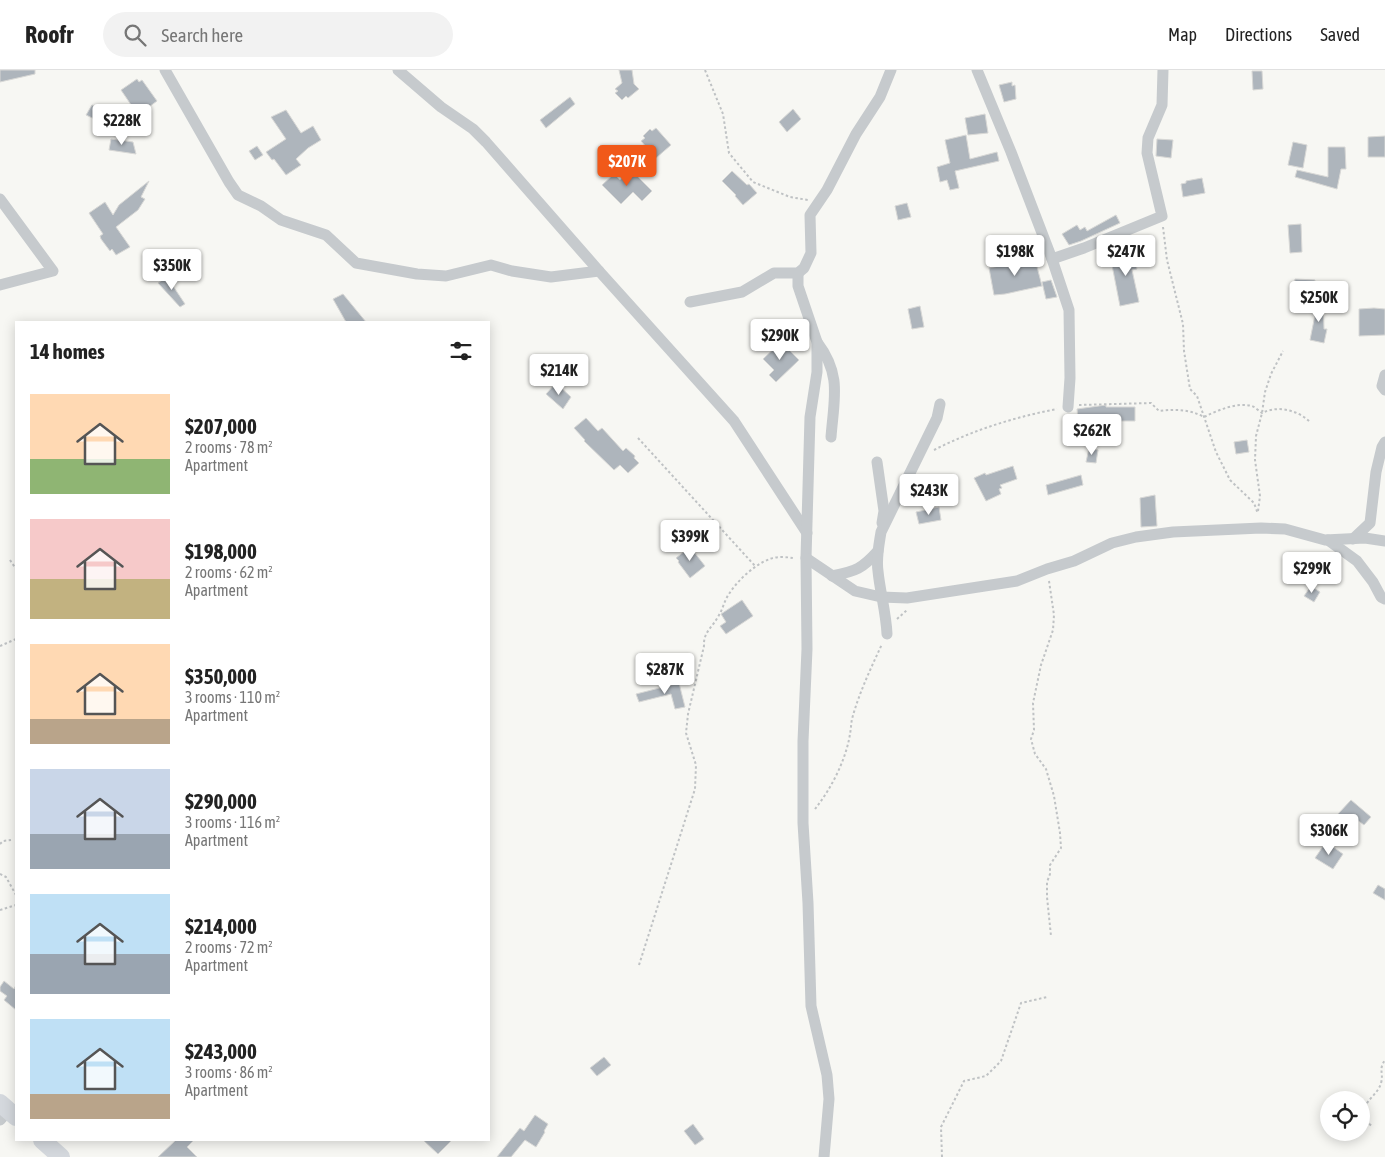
<!DOCTYPE html>
<html lang="en">
<head>
<meta charset="utf-8">
<style>
  body { margin:0; font-family:"Asap Condensed",sans-serif; background:#f2f2f2; color:#222; height:100vh; display:flex; flex-direction:column; font-size:19px; white-space:nowrap }
  * { box-sizing:border-box; margin:0 }
  p { font-size:16px; color:#767676 }
  .icon { flex:none; width:28px; height:28px; fill:none; stroke:currentColor; stroke-width:2; stroke-linecap:round; stroke-linejoin:round }
  .map { position:relative; flex:1; overflow:hidden }
  .side { position:absolute; left:15px; top:251px; width:475px; height:820px; display:flex; flex-direction:column; background:#fff; border-radius:0px; box-shadow:0 2px 12px #0003 }
  .side>* { flex:none }
  .buttons { position:absolute; left:1320px; top:1021px; display:grid; gap:10px }
  .buttons a { display:grid; place-items:center; width:50px; height:50px; border-radius:50%; background:#fff; box-shadow:0 2px 12px #0003; font-size:25px }
  .price { position:absolute; translate:-50% -42px; padding:0 11px; border-radius:5px; background:#fff; color:#222; font-size:16px; line-height:32px; filter:drop-shadow(0 1px 2px #0008) }
  .price::after { content:''; position:absolute; left:50%; top:30px; width:15px; height:11px; margin-left:-8px; background:inherit; clip-path:polygon(0 0,100% 0,50% 100%) }
  .price.on { background:#f15919; color:#fff }
  ul { padding:0; list-style:none }
  li { display:flex; align-items:center; gap:15px; height:125px; padding:0 15px }
  li span { display:grid; place-items:center; flex:none; width:140px; height:100px; border-radius:0px; color:#555 }
  li>.icon { margin-inline-start:auto }
  span .icon { width:60px; height:60px; fill:#fffc; stroke-width:1 }
  li b { font-size:21px }
  h2 { display:flex; justify-content:space-between; align-items:center; height:60px; padding:0 15px; font-size:21px }
  header { display:flex; align-items:center; gap:30px; box-sizing:border-box; height:70px; padding:0 25px; background:#fff; border-bottom:1px solid #e0e0e0 }
  header strong { font-size:24px }
  nav { display:flex; gap:28px; margin-inline-start:auto; font-size:18px }
  .search { width:350px; height:45px; background:#f2f2f2; display:flex; align-items:center; gap:12px; box-sizing:border-box; padding:0 18px; border-radius:28px; color:#767676; font-size:19px }
  .map>svg:first-child { display:block }
  .building { fill:#aeb5bc; stroke:#d8d8d6 }
  .lines { fill:none; stroke-linecap:round; stroke-linejoin:round }
  .path { stroke:#bfc2c4; stroke-width:2; stroke-dasharray:2.5 2.5; stroke-linecap:butt }
  .minor { stroke:#c6cacd; stroke-width:11 }
  .trunk { stroke:#d4d8dd; stroke-width:18 }
</style>
</head>
<body>
<header>
<strong>Roofr</strong>
<div class="search"><svg class="icon" aria-label="search" viewBox="0 0 24 24"><circle cx="10" cy="10" r="6"/><path d="M15 15l6 6"/></svg>Search here</div>
<nav><a>Map</a><a>Directions</a><a>Saved</a></nav>
</header>
<div class="map">
<svg width="1385" height="1087" viewBox="0 0 1385 1087">
  <rect width="100%" height="100%" fill="#f7f7f3"/>
  <!-- building -->
  <g class="building">
    <path d="M0 0H35V4L0 12Z"/>
    <path d="M619 0H632L634 14 639 19 628 28 626 26 622 30 615 23 618 21 615 19 622 13Z"/>
    <path d="M1252 1H1262L1263 19 1253 20Z"/>
    <path d="M137 9 139 12 142 10 157 31 138 45 121 20Z"/>
    <path d="M1012 12V16L1015 15 1016 29 1004 32 999 15Z"/>
    <path d="M570 27 575 34 546 58 540 50Z"/>
    <path d="M92 35 108 42 103 53 86 45Z"/>
    <path d="M793 39 801 49 787 62 779 52Z"/>
    <path d="M286 40 301 63 313 56 321 70 308 78 296 89 301 95 286 105 274 89 272 90 266 82 286 69 271 47Z"/>
    <path d="M985 44 988 63 968 65 965 48Z"/>
    <path d="M656 58 671 75 656 88 641 71 645 68 643 66 650 59 652 61Z"/>
    <path d="M966 65 970 89 997 82 999 91 955 101 959 118 950 120 947 110 940 112 937 97 950 93 945 70Z"/>
    <path d="M1385 66V87H1368V67Z"/>
    <path d="M111 69 133 72 136 84 109 80Z"/>
    <path d="M1157 69 1173 70 1171 88 1156 86Z"/>
    <path d="M1293 72 1307 75 1303 98 1288 95Z"/>
    <path d="M257 76 263 85 255 90 249 81Z"/>
    <path d="M1328 77H1345L1346 99H1341L1337 119 1295 107 1297 100 1328 107Z"/>
    <path d="M631 100 652 121 642 131 633 122 621 134 602 115 614 104 620 110Z"/>
    <path d="M732 101 747 115 749 114 757 123 743 135 735 126 736 125 722 111Z"/>
    <path d="M1202 108 1205 123 1183 127 1181 114 1186 113V111Z"/>
    <path d="M149 111 141 127 145 129 138 140 116 157 130 177 116 185 112 179 110 181 101 169 100 166 103 164 89 143 105 132 113 145 119 135Z"/>
    <path d="M907 133 911 147 898 150 895 136Z"/>
    <path d="M1116 145 1120 153 1081 171 1069 175 1062 164 1077 155 1080 160 1085 157 1087 161Z"/>
    <path d="M1301 154 1302 182 1290 183 1288 155Z"/>
    <path d="M1132 176 1137 199 1132 200 1139 232 1120 236 1111 190 1122 188 1121 179Z"/>
    <path d="M1035 189 1042 216 1005 224 994 225 989 198Z"/>
    <path d="M167 207 185 234 180 237 158 213Z"/>
    <path d="M1295 209 1315 210 1314 220 1294 218Z"/>
    <path d="M1051 210 1057 227 1046 229 1042 212Z"/>
    <path d="M343 224 366 252H346L333 229Z"/>
    <path d="M1319 225H1323L1324 259H1327L1324 273 1310 270Z"/>
    <path d="M920 236 924 257 912 259 908 239Z"/>
    <path d="M1374 238 1385 239V265L1359 266V239Z"/>
    <path d="M781 272 799 290 776 312 769 305 774 300 763 289Z"/>
    <path d="M556 313 571 327 563 339 546 324Z"/>
    <path d="M1106 335V337H1135V351H1109V348L1083 351 1085 365 1073 366 1071 349H1078L1077 339Z"/>
    <path d="M586 348 598 361 602 358 623 381 626 378 635 386 634 388 639 393 628 403 620 395 614 400 584 371 585 370 574 358Z"/>
    <path d="M1247 370 1249 382 1236 384 1234 372Z"/>
    <path d="M1089 378 1098 380 1096 393 1086 392Z"/>
    <path d="M1013 396 1017 409 1000 415 1002 418 999 419 1001 424 986 431 974 408 985 403 986 405Z"/>
    <path d="M1081 405 1083 415 1048 425 1046 415Z"/>
    <path d="M1155 425 1157 456 1141 457 1140 428Z"/>
    <path d="M939 437 941 450 919 454 916 442Z"/>
    <path d="M690 477 705 496 690 508 678 492 679 491 676 488Z"/>
    <path d="M1311 516 1320 522 1314 532 1304 526Z"/>
    <path d="M742 530 753 546 726 564 720 556 726 552 721 544Z"/>
    <path d="M679 613 685 637 675 639 671 624 639 632 636 624Z"/>
    <path d="M1351 730 1371 747 1364 755 1352 746 1347 752 1338 744Z"/>
    <path d="M1326 772 1343 784 1333 799 1315 788Z"/>
    <path d="M1378 815 1385 819V830L1373 823Z"/>
    <path d="M4 911 14 919 16 915V940L4 930 7 926 0 921V917Z"/>
    <path d="M604 987 611 995 597 1006 590 998Z"/>
    <path d="M535 1045 548 1054 544 1061 545 1062 536 1077 525 1070 511 1087H497L520 1058 524 1061Z"/>
    <path d="M693 1054 704 1069 695 1075 684 1061Z"/>
    <path d="M176 1070H194L187 1077 197 1087H158Z"/>
    <path d="M423 1070H452L438 1084Z"/>
  </g>
  <g class="lines">
    <!-- path -->
    <g class="path">
      <path d="M705 0 723 44 729 83 753 112 790 127 808 130"/>
      <path d="M1163 157 1167 190 1183 254 1184 281 1190 319 1197 326 1216 382 1230 410 1254 433 1258 444"/>
      <path d="M1079 335 1151 333 1159 341C1175 339 1189 339 1204 347 1218 340 1237 332 1252 336 1255 337 1259 341 1262 343 1277 335 1298 340 1310 352"/>
      <path d="M638 368 756 497"/>
      <path d="M934 380C973 360 1015 347 1057 339"/>
      <path d="M1258 441 1260 426 1255 390 1256 366 1262 343 1265 322 1271 304 1283 281"/>
      <path d="M10 490 16 499"/>
      <path d="M1049 511 1054 545 1053 560 1041 595 1033 633 1034 660 1031 669 1035 684 1046 699 1054 726 1060 763 1061 778 1050 795V804L1047 812V827L1051 866"/>
      <path d="M897 549 907 540"/>
      <path d="M0 576 16 569"/>
      <path d="M815 739C831 719 846 690 850 664 851 659 851 654 852 649 859 623 871 598 882 574"/>
      <path d="M0 774 3 771 11 770"/>
      <path d="M0 804 6 807 16 825"/>
      <path d="M0 840 16 835"/>
      <path d="M639 895 695 719 696 695 686 663 688 644 704 576C703 562 713 557 719 545 723 539 724 531 729 524 737 511 755 494 770 489 777 486 786 487 793 488"/>
      <path d="M1361 1047C1364 1030 1378 1025 1381 1013 1384 1003 1378 1000 1385 990"/>
      <path d="M1361 1048 1372 1056"/>
      <path d="M942 1087 941 1057 964 1011 986 1006 1001 991 1021 933 1047 927"/>
    </g>
    <!-- minor -->
    <g class="minor">
      <path d="M165 0 229 112 238 125 261 136 281 150 326 165 356 193 417 204 446 206 491 195 512 201 551 207 599 201"/>
      <path d="M398 0 441 37 473 59 486 72 599 201 734 351 807 463"/>
      <path d="M977 0 1011 82 1052 189 1069 240 1070 308 1068 337"/>
      <path d="M0 129 53 201 0 215"/>
      <path d="M1052 189 1084 178 1162 146 1147 83 1148 68 1162 35 1163 0"/>
      <path d="M798 203V216L817 272V302L810 347 806 488 807 579 803 671V753L808 833 811 936 827 1005 829 1029 824 1087"/>
      <path d="M690 232 742 222 774 203H798L804 198 811 183 810 145 827 120 856 64 880 27 891 0"/>
      <path d="M817 272C842 305 834 328 831 367"/>
      <path d="M1385 305 1382 316 1385 320"/>
      <path d="M877 392 884 441 882 453"/>
      <path d="M1353 469 1370 453 1376 402 1382 377 1385 372"/>
      <path d="M1328 470 1357 491 1373 512 1381 527 1385 529"/>
      <path d="M806 488 855 521 881 527 907 528 1017 511 1047 499 1074 491 1112 473 1136 467 1173 462 1261 458 1285 459 1325 470 1365 468 1385 471"/>
      <path d="M832 506C856 501 862 499 878 481"/>
      <path d="M887 564C886 542 880 522 878 501 876 488 879 475 881 462L937 348 940 334"/>
      <path d="M0 1050 9 1040"/>
    </g>
    <!-- trunk -->
    <g class="trunk">
      <path d="M0 1033 16 1047"/>
      <path d="M42 1070 61 1087"/>
    </g>
  </g>
</svg>
<div class="buttons">
<a><svg class="icon" aria-label="locate" viewBox="0 0 24 24"><circle cx="12" cy="12" r="6"/><path d="M12 2v4M12 18v4M2 12h4M18 12h4"/></svg></a>
</div>
<b class="price" style="left:122px;top:76px">$228K</b>
<b class="price on" style="left:627px;top:117px">$207K</b>
<b class="price" style="left:1015px;top:207px">$198K</b>
<b class="price" style="left:1126px;top:207px">$247K</b>
<b class="price" style="left:172px;top:221px">$350K</b>
<b class="price" style="left:1319px;top:253px">$250K</b>
<b class="price" style="left:780px;top:291px">$290K</b>
<b class="price" style="left:559px;top:326px">$214K</b>
<b class="price" style="left:1092px;top:386px">$262K</b>
<b class="price" style="left:929px;top:446px">$243K</b>
<b class="price" style="left:690px;top:492px">$399K</b>
<b class="price" style="left:1312px;top:524px">$299K</b>
<b class="price" style="left:665px;top:625px">$287K</b>
<b class="price" style="left:1329px;top:786px">$306K</b>
<section class="side">
<h2>14 homes<svg class="icon" aria-label="filters" viewBox="0 0 24 24"><path d="M4 7h16M4 17h16"/><circle cx="9" cy="7" r="2"/><circle cx="15" cy="17" r="2"/></svg></h2>
<ul>
<li><span style="background:linear-gradient(#ffd9b3 65%,#8fb573 0)"><svg class="icon" aria-label="home" viewBox="0 0 24 24"><path d="M3 11l9-7 9 7M6 9v11h12V9"/></svg></span><div><b>$207,000</b><p>2 rooms · 78 m²</p><p>Apartment</p></div></li>
<li><span style="background:linear-gradient(#f6c9c9 60%,#c2b280 0)"><svg class="icon" aria-label="home" viewBox="0 0 24 24"><path d="M3 11l9-7 9 7M6 9v11h12V9"/></svg></span><div><b>$198,000</b><p>2 rooms · 62 m²</p><p>Apartment</p></div></li>
<li><span style="background:linear-gradient(#ffd9b3 75%,#b9a48a 0)"><svg class="icon" aria-label="home" viewBox="0 0 24 24"><path d="M3 11l9-7 9 7M6 9v11h12V9"/></svg></span><div><b>$350,000</b><p>3 rooms · 110 m²</p><p>Apartment</p></div></li>
<li><span style="background:linear-gradient(#c9d6e8 65%,#9aa5b1 0)"><svg class="icon" aria-label="home" viewBox="0 0 24 24"><path d="M3 11l9-7 9 7M6 9v11h12V9"/></svg></span><div><b>$290,000</b><p>3 rooms · 116 m²</p><p>Apartment</p></div></li>
<li><span style="background:linear-gradient(#bfe0f5 60%,#9aa5b1 0)"><svg class="icon" aria-label="home" viewBox="0 0 24 24"><path d="M3 11l9-7 9 7M6 9v11h12V9"/></svg></span><div><b>$214,000</b><p>2 rooms · 72 m²</p><p>Apartment</p></div></li>
<li><span style="background:linear-gradient(#bfe0f5 75%,#b9a48a 0)"><svg class="icon" aria-label="home" viewBox="0 0 24 24"><path d="M3 11l9-7 9 7M6 9v11h12V9"/></svg></span><div><b>$243,000</b><p>3 rooms · 86 m²</p><p>Apartment</p></div></li>
</ul>
</section>
</div>
</body>
</html>
